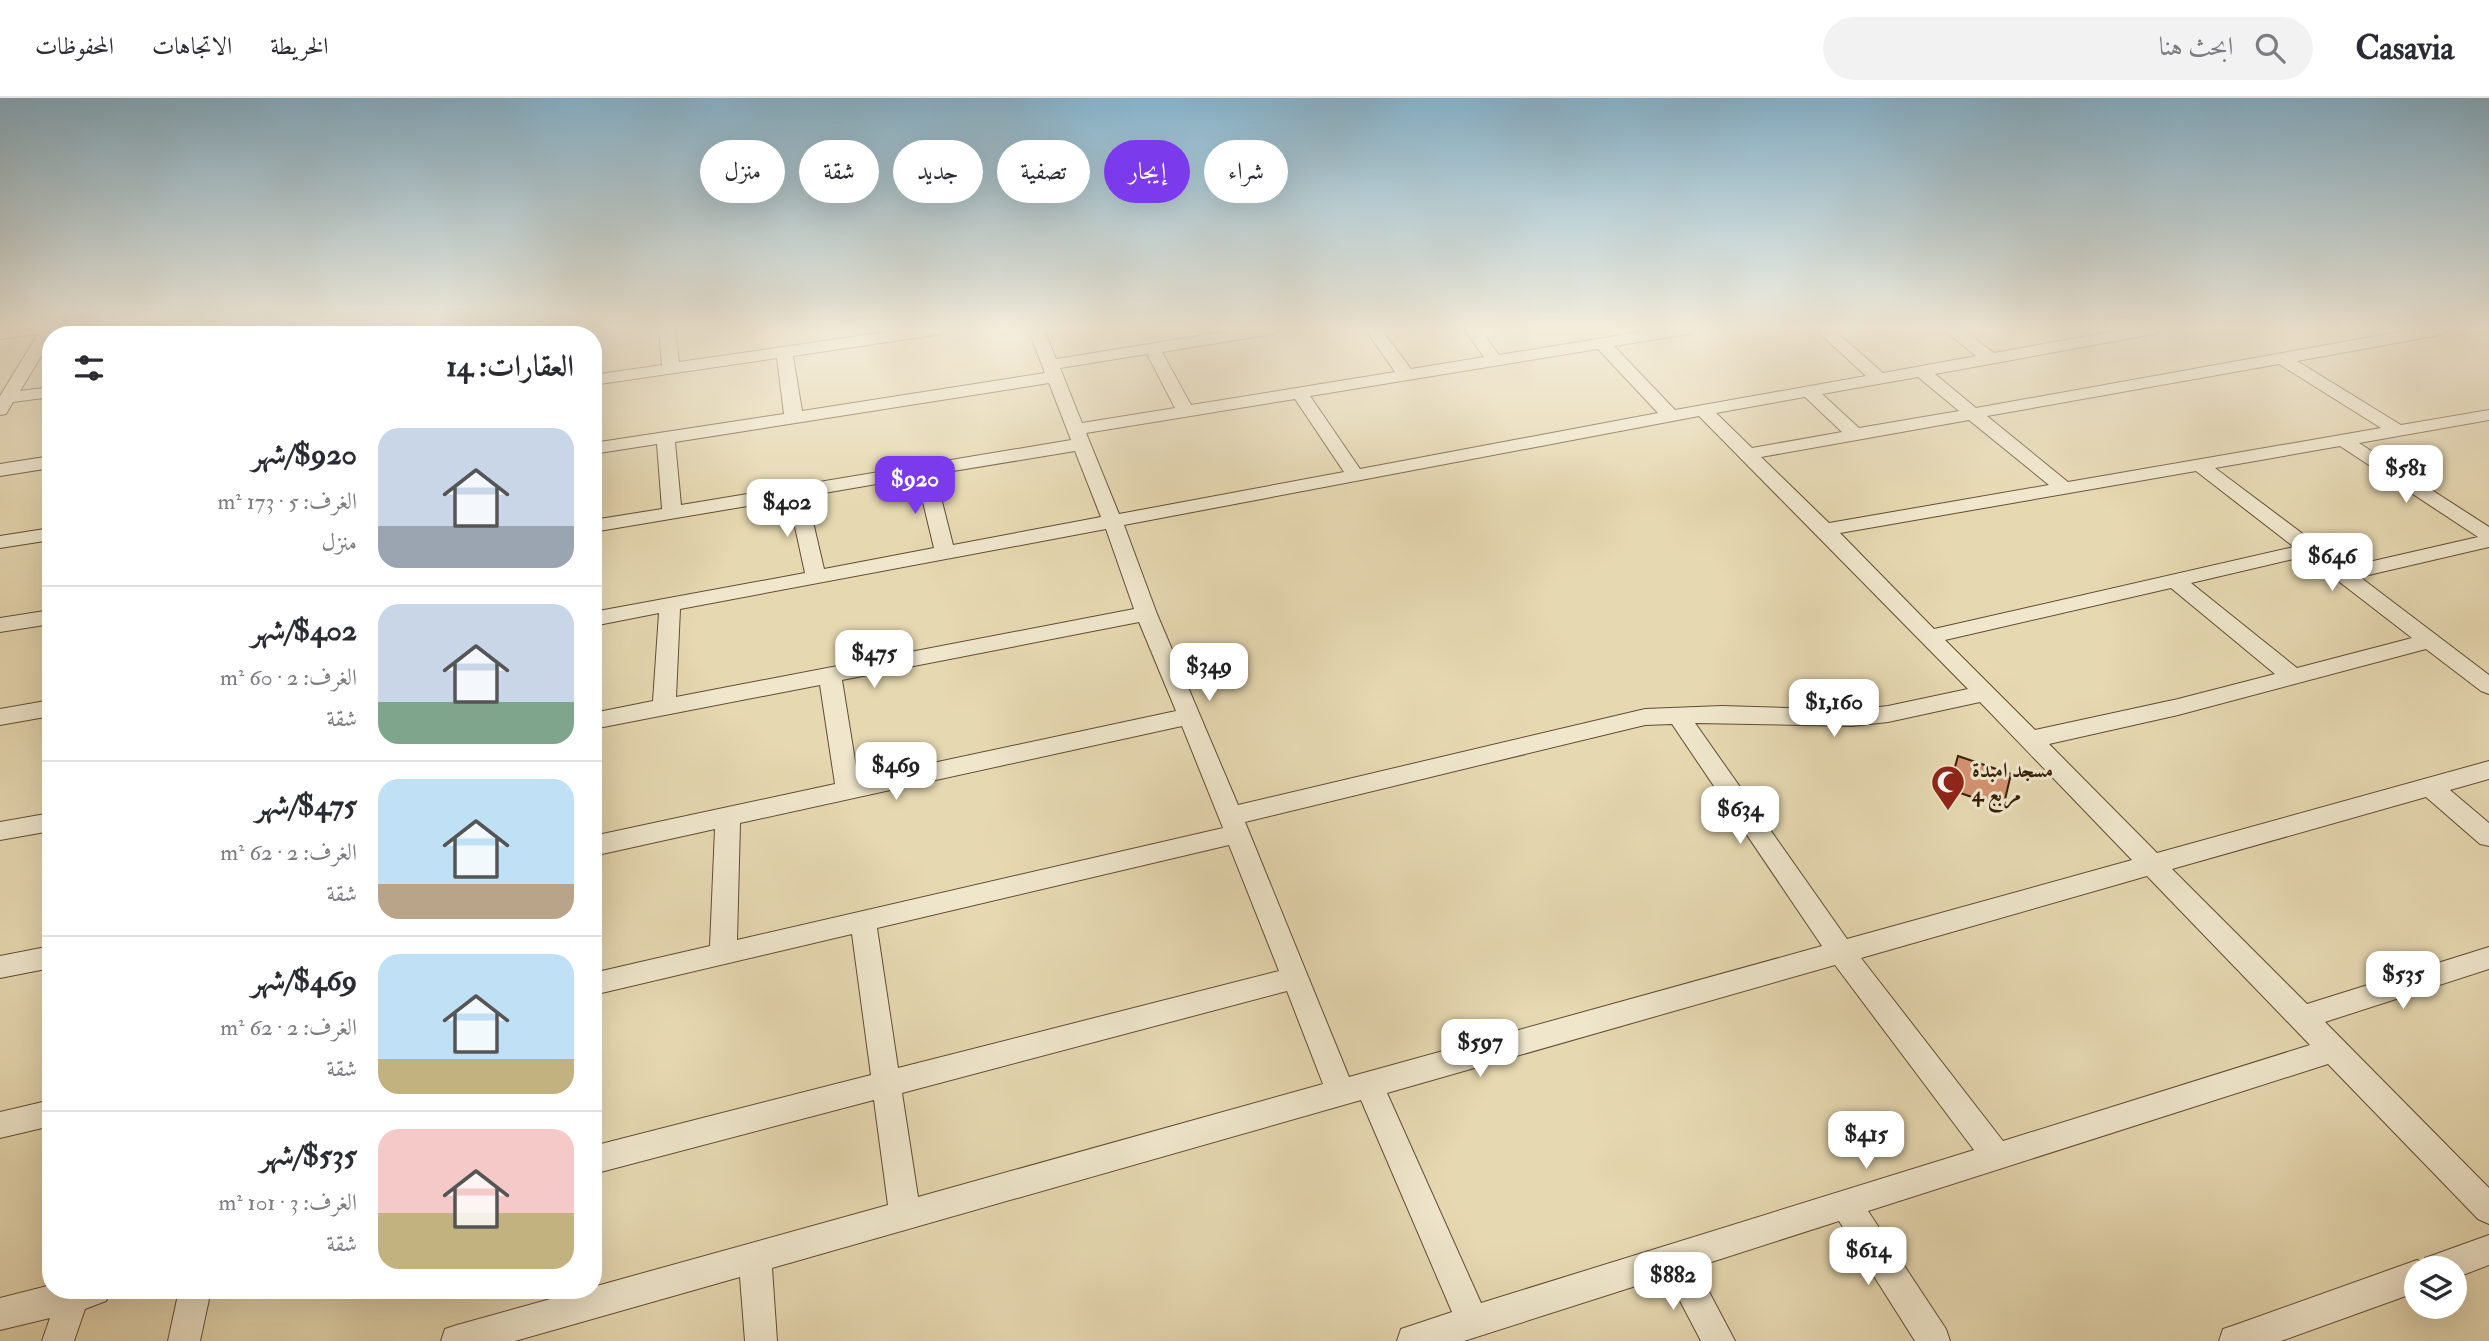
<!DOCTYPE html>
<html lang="ar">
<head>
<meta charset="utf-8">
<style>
  body { margin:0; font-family:"IM FELL Double Pica",Amiri,serif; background:#f2f2f3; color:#2b2b33; direction:rtl; height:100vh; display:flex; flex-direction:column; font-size:26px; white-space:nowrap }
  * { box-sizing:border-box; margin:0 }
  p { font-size:23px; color:#7c7c81 }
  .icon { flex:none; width:38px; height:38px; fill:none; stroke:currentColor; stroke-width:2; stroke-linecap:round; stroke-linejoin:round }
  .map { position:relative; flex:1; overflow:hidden; direction:ltr }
  .drawer { position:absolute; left:42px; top:228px; width:560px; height:973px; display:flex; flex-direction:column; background:#fff; border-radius:28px; box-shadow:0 7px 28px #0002; direction:rtl }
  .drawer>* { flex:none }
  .top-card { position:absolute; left:623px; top:42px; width:665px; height:63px; direction:rtl; display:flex; gap:14px }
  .fabs { position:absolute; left:2404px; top:1158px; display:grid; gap:14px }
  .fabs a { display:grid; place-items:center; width:63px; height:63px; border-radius:50%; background:#fff; box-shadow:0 7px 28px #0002; font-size:35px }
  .price { position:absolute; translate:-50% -60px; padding:0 16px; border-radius:14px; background:#fff; color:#222; font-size:23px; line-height:46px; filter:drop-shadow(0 2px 4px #0008) }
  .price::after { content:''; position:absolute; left:50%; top:42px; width:21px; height:16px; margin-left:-10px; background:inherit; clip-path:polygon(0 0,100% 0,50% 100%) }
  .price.active { background:#7c3aed; color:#fff }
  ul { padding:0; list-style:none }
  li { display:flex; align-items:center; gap:21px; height:175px; padding:0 28px }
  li+li { border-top:2px solid #e1e1e2 }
  li span { display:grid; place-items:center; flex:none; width:196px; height:140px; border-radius:21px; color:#555 }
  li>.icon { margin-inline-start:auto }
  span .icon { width:84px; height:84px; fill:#fffc; stroke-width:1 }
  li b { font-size:30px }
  h2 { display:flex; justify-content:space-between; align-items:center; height:84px; padding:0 28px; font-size:30px }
  .chip { padding:0 24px; border-radius:32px; background:#fff; box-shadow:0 7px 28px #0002; font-size:24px; line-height:63px }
  .chip.active { background:#7c3aed; color:#fff }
  header { display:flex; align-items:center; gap:42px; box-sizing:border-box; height:98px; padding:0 35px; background:#fff; border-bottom:2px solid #e1e1e2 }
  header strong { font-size:33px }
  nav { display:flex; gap:38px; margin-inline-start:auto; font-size:24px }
  .search { width:490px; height:63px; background:#f2f2f3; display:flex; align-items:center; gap:18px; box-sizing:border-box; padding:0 24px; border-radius:38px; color:#7c7c81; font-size:26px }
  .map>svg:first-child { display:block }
  .building { fill:#d49271; stroke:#371e07; stroke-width:2 }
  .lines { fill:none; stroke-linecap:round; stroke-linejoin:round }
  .minor-casing { stroke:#634c32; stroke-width:2 }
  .minor { fill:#efe6cc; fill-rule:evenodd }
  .labels { text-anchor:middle; stroke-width:6; stroke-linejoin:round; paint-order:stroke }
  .poi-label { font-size:21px; font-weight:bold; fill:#371e07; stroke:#efe6cc; text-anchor:start }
</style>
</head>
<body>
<header>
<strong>Casavia</strong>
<div class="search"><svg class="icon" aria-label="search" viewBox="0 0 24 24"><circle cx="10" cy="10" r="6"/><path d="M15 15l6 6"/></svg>ابحث هنا</div>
<nav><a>الخريطة</a><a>الاتجاهات</a><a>المحفوظات</a></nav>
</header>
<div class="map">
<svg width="2489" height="1243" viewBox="0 0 2489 1243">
  <rect width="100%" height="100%" fill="#e6d8b1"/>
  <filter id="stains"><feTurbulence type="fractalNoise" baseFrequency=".00286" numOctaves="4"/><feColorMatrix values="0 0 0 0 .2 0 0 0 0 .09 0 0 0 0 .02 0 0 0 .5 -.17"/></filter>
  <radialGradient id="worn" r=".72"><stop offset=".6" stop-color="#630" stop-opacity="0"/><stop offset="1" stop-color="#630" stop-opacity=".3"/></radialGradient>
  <!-- building -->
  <path class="building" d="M1958 658 2011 676 2003 710 1949 691Z"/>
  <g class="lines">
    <!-- minor casing -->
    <g class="minor-casing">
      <g id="minor">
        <path d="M0 231H96L86 236H51V242L20 293 51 289V299L13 304 6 316 0 317V298L38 236 0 241Z"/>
        <path d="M413 231H429L428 236H412Z"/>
        <path d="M484 231H530L519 236H477Z"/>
        <path d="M659 231H675L679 264 907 231H950L942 236 793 258 802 313 1045 275 1028 231H1044L1056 261 1242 231H1282L1274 236 1162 254 1191 307 1395 274 1365 231H1381L1411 271 1484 259 1464 231H1480L1499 257 1658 231H1697L1689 236 1614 248 1675 312 1866 278 1815 231H1833L1883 275 1976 258 1943 231H1962L1994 255 2126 231H2162L2154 236 1935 276 1976 310 2416 231H2453L2445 236 2297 263 2401 327 2489 312V322L2359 345 2489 429V449L2360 479 2489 577V596L2481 593 2426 551 2178 617 2049 646 2157 755 2489 663V681L2450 692 2489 725V748L2480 746 2426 699 2172 771 2307 906 2489 849V871L2325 924 2489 1090V1126L2478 1121 2328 966 1868 1113 1946 1231 1950 1243H1915L1839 1123 1696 1169 1735 1243H1701L1667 1178 1464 1243H1397L1401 1231 1452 1214 1361 1002 772 1170 777 1243H745L740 1179 515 1243H441L445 1231 457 1227 583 1192H593V1189L888 1107 874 1002 593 1076V1048L871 977 852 836 593 897V875L710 848 715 731 593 758V738L835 686 820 587 593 631V615L653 603 659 515 593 528V514L805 475 789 401 593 434V422L662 411 657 346 593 356V345L784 316 777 260 593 287V277L662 267ZM1598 251 1658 315 1360 371 1310 298ZM1147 256 1175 310 1082 325 1060 270ZM2279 266 2381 330 2068 384 1987 318ZM1918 279 1959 313 1859 330 1822 296ZM1049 285 1071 342 681 407 675 344ZM1805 299 1842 334 1752 350 1716 315ZM1295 301 1344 374 1119 416 1086 335ZM1699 318 1968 591 1888 608 1852 612 1722 608 1645 611 1238 707 1157 516 1124 427ZM1969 322 2049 387 1829 425 1761 359ZM2340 348 2478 439 2347 469 2215 370ZM1075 353 1101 419 953 447 935 376ZM2196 373 2294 449 1934 531 1840 435ZM917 379 934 450 824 471 807 398ZM1106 431 1134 511 676 599 680 511ZM2306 458 2412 540 2297 570 2191 485ZM2171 490 2275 576 2178 601 2035 632 1945 542ZM1139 524 1176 613 858 681 842 582ZM1980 604 2132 762 1847 841 1695 625 1852 628 1888 624ZM1672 626 1822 848 1349 979 1245 724 1645 627ZM1182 628 1223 730 737 842 740 725ZM1229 747 1279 873 898 970 877 830ZM2147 778 2310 947 2003 1043 1861 860ZM1835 867 1974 1052 1481 1205 1387 995ZM1287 893 1323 986 918 1099 902 995Z"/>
        <path d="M51 358V370L0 378V366Z"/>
        <path d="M51 430V442L0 450V438Z"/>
        <path d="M51 512V526L0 534V520Z"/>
        <path d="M51 602V618L0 627V611Z"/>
        <path d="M51 715V733L0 742V724Z"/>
        <path d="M51 848V870L0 880V858Z"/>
        <path d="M51 1002V1028L0 1040V1014Z"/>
        <path d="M2489 1137V1167L2455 1180V1171H2417V1194L2281 1243H2219L2223 1231 2235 1227 2417 1162 2423 1165 2425 1160Z"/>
        <path d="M51 1187V1192H111L106 1203 85 1211 74 1243H42L50 1220 0 1232V1200Z"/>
        <path d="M179 1192H211L200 1243H168Z"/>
      </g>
    </g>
    <!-- minor -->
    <use href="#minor" class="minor"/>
  </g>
  <!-- sky -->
  <linearGradient id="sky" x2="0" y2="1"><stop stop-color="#87b6d1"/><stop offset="0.57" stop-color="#f4eddc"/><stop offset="1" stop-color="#f4eddc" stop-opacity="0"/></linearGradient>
  <rect width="2489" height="405" fill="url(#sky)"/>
  <!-- icons -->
  <defs>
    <g id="mosque-pin" transform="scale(1.75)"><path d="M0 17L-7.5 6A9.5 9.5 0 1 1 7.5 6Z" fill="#8f2418" stroke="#efe6cc"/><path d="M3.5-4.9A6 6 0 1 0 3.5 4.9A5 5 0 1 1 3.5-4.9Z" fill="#fff"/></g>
  </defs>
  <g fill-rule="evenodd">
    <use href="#mosque-pin" x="1948" y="684"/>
  </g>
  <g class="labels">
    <!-- poi labels -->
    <g class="poi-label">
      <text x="1972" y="679">مسجد امبدة<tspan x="1972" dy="24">مربع 4</tspan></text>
    </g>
  </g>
  <rect width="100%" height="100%" filter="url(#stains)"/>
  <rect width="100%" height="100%" fill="url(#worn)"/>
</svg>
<div class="fabs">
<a><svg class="icon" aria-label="layers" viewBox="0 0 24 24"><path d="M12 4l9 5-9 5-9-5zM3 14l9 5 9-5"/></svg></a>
</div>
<b class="price" style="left:2406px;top:407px">$581</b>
<b class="price active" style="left:915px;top:418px">$920</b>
<b class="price" style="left:787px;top:441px">$402</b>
<b class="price" style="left:2332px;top:495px">$646</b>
<b class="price" style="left:874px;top:592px">$475</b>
<b class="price" style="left:1209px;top:605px">$349</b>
<b class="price" style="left:1834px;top:641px">$1,160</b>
<b class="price" style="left:896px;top:704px">$469</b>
<b class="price" style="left:1740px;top:748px">$634</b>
<b class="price" style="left:2403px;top:913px">$535</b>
<b class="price" style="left:1480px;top:981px">$597</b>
<b class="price" style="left:1866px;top:1073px">$415</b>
<b class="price" style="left:1868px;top:1189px">$614</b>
<b class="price" style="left:1673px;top:1214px">$882</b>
<div class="top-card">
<a class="chip">شراء</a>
<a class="chip active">إيجار</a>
<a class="chip">تصفية</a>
<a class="chip">جديد</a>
<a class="chip">شقة</a>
<a class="chip">منزل</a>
</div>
<section class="drawer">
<h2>العقارات: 14<svg class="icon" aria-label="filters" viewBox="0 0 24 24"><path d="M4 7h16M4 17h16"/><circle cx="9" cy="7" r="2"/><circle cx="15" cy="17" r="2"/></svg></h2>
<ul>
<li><span style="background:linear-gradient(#c9d6e8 70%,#9aa5b1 0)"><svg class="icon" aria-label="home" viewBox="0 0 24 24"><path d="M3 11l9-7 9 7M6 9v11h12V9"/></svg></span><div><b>$920/شهر</b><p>الغرف: 5 · 173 m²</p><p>منزل</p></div></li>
<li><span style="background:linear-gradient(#c9d6e8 70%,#7fa58c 0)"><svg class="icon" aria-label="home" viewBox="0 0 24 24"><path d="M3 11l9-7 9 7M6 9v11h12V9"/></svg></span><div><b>$402/شهر</b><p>الغرف: 2 · 60 m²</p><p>شقة</p></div></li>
<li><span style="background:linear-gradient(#bfe0f5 75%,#b9a48a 0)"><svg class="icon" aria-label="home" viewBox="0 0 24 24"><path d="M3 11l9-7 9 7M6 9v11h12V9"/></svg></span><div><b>$475/شهر</b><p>الغرف: 2 · 62 m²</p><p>شقة</p></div></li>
<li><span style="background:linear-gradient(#bfe0f5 75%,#c2b280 0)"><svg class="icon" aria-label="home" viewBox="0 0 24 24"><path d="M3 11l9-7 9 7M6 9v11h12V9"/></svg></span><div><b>$469/شهر</b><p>الغرف: 2 · 62 m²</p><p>شقة</p></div></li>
<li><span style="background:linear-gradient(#f6c9c9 60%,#c2b280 0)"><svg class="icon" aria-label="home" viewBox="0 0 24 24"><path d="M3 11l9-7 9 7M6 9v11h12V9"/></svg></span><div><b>$535/شهر</b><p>الغرف: 3 · 101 m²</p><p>شقة</p></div></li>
</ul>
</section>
</div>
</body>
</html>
